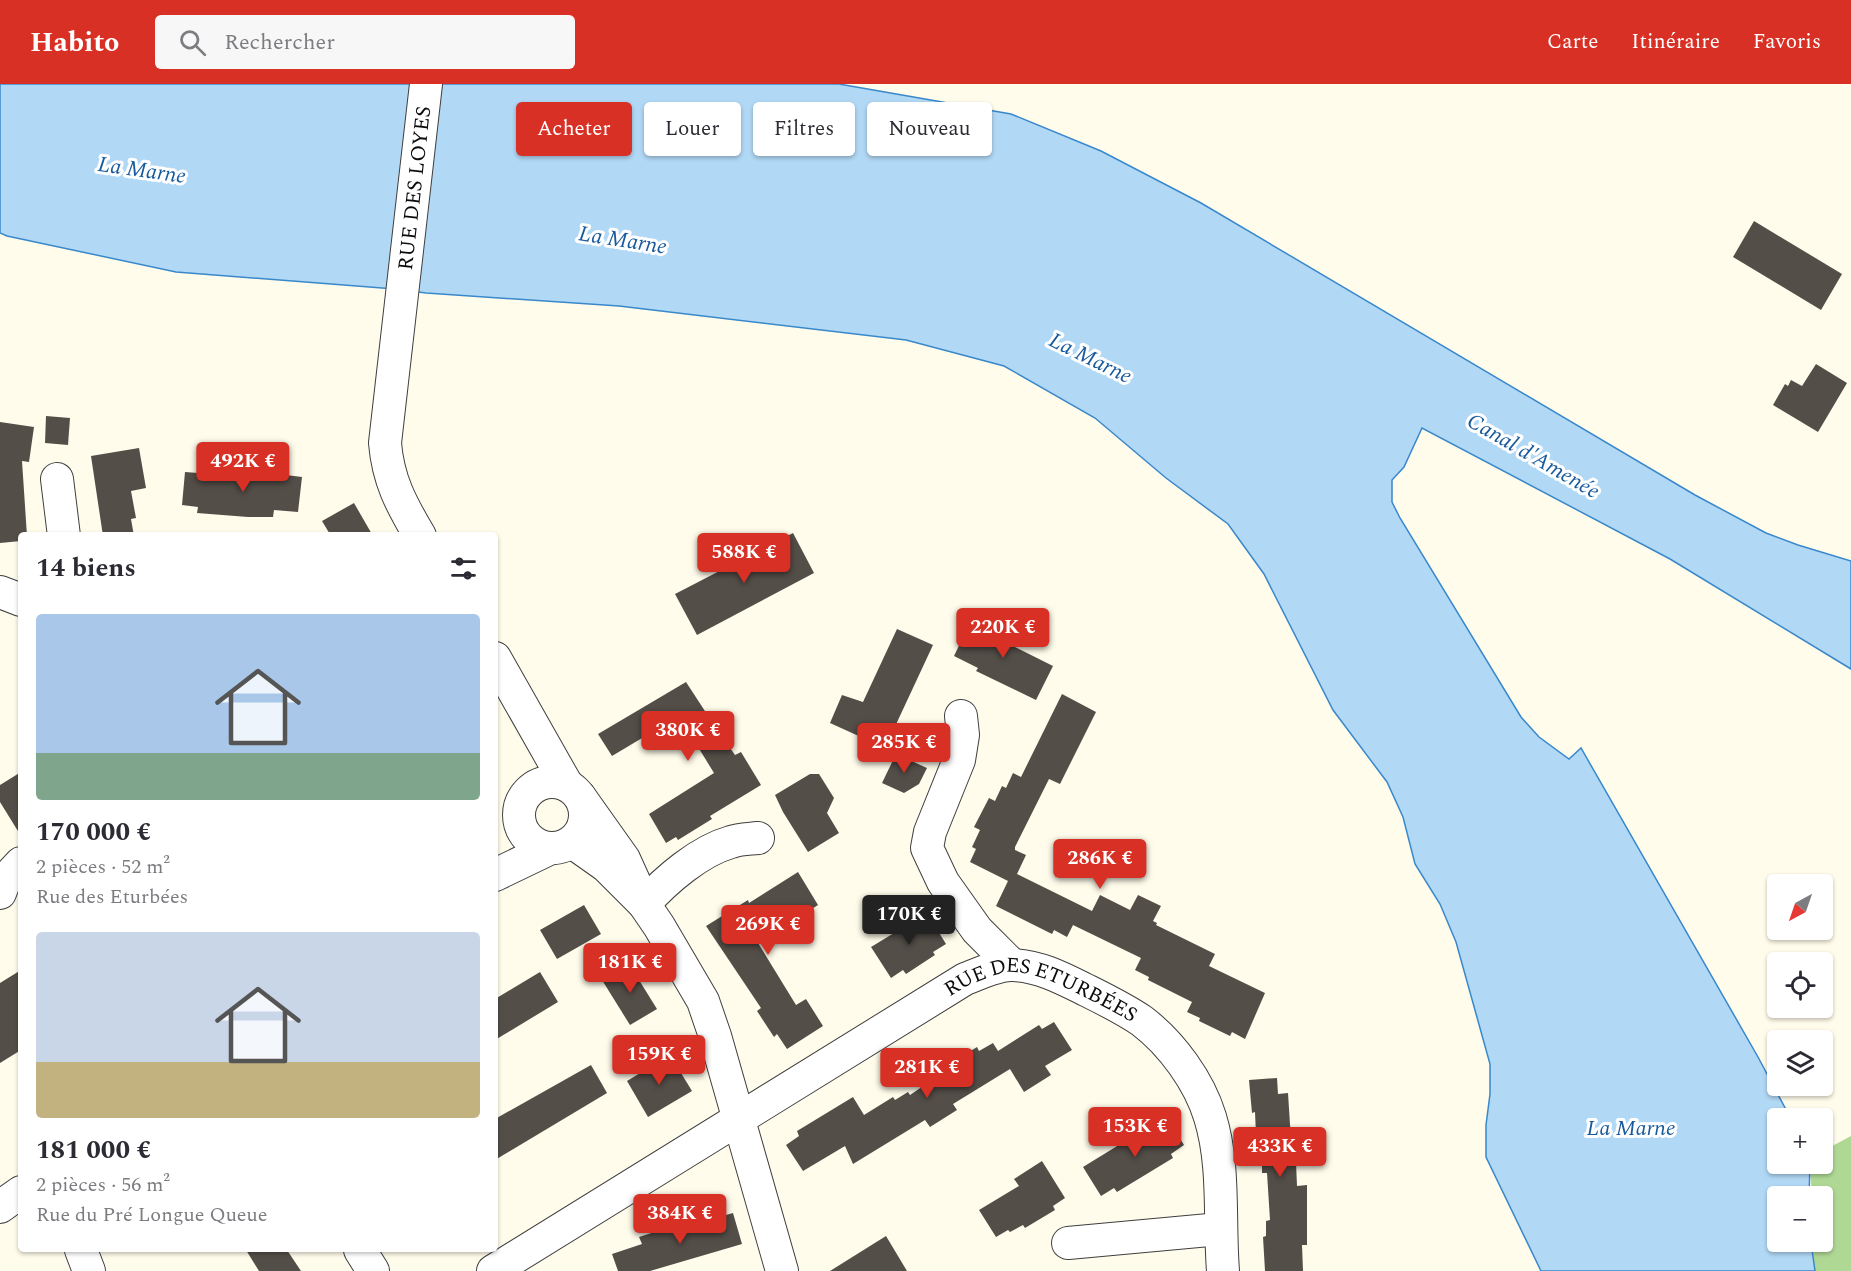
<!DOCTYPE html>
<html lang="fr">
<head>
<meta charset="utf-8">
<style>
  body { margin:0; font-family:Spectral,serif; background:#f7f7f7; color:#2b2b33; height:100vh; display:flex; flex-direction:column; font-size:22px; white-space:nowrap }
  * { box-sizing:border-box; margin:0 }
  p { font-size:20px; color:#7c7c81 }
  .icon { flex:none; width:33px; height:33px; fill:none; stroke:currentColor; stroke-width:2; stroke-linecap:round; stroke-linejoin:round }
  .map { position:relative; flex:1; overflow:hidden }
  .drawer { position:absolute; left:18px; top:448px; width:480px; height:720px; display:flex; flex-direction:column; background:#fff; border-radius:6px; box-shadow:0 2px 4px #0004 }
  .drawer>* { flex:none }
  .hud { position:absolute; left:516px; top:18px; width:570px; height:54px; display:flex; gap:12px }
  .needle { width:39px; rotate:220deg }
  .fabs { position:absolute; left:1767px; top:790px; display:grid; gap:12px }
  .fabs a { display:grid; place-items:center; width:66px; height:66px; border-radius:6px; background:#fff; box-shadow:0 2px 4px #0004; font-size:30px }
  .price { position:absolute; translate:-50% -51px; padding:0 14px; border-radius:6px; background:#d93025; color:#fff; font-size:20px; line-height:39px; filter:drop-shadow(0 2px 3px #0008) }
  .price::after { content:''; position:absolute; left:50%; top:36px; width:18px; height:14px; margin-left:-9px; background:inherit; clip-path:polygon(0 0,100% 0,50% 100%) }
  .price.current { background:#222; color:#fff }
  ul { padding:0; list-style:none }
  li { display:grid; align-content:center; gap:12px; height:318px; padding:0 18px }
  li span { display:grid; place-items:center; height:186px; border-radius:6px; color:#555 }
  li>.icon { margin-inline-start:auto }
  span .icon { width:108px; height:108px; fill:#fffc; stroke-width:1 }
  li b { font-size:26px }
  h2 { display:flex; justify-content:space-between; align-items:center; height:72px; padding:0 18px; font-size:26px }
  .chip { padding:0 21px; border-radius:6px; background:#fff; box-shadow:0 2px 4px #0004; font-size:21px; line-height:54px }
  .chip.current { background:#d93025; color:#fff }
  header { display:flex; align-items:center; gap:36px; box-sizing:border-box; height:84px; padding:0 30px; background:#d93025; color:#fff }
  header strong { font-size:28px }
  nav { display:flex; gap:33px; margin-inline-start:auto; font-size:21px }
  .search { width:420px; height:54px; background:#f7f7f7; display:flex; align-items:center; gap:15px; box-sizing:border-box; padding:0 21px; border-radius:6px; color:#7c7c81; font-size:22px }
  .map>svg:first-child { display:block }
  .forest { fill:#b0d895 }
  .water { fill:#b1d8f5; stroke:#3988cb; stroke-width:1.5 }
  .building { fill:#544e48 }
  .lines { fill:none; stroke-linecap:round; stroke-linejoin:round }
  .minor-casing { stroke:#3f3f3f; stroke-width:34 }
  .minor { stroke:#fff; stroke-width:32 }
  .labels { text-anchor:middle; stroke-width:6; stroke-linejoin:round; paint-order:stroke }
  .street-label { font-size:21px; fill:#0c0c0c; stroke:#fff }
  .water-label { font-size:22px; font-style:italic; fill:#185a9b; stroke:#fff }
</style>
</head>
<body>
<header>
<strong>Habito</strong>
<div class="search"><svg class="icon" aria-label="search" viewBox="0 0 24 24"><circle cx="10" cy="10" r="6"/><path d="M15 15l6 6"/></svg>Rechercher</div>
<nav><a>Carte</a><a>Itinéraire</a><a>Favoris</a></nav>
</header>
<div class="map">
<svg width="1851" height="1187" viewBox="0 0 1851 1187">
  <rect width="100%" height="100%" fill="#fffceb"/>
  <!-- forest -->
  <path class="forest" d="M1851 1052V1187H1814L1813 1158H1822V1113H1812L1810 1080H1822L1823 1067Z"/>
  <!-- water -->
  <path class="water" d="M0 0H839L1011 30 1101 67 1201 119 1695 411 1766 449 1798 461 1851 477V585L1670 475 1422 344 1404 383 1392 396V418L1400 434 1521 633 1539 653 1569 675 1581 664 1758 973 1791 1035H1778V1080H1810L1809 1113H1778V1158H1811L1815 1187H1541L1486 1073V1041L1490 1010V980L1456 858 1440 820 1415 780 1403 733 1387 698 1333 626 1264 490 1228 440 1166 394 1095 334 1004 282 906 256 619 222 426 209 395 205 176 188 7 152 0 149Z"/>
  <!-- building -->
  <g class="building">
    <path d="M1754 137 1842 190 1821 226 1733 173Z"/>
    <path d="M1816 280 1847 299 1818 348 1773 321 1785 300 1788 302 1791 296 1802 302Z"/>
    <path d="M46 332 70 334 68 361 45 359Z"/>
    <path d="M0 338 34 343 29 378 22 377 27 452H21V457L0 459Z"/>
    <path d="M139 364 146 404 131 407 136 434 131 435 134 452H103L91 372Z"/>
    <path d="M253 383 278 386V390L302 393 298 428 274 426 273 433H248L197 429 198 423 182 421 185 388 252 393Z"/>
    <path d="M354 419 373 452H331L322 437Z"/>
    <path d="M793 449 814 489 697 551 675 510Z"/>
    <path d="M986 534 1015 548 1009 560 1053 582 1036 616 976 587 978 584 954 572 969 541 980 546Z"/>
    <path d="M897 545 933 561 885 664 830 639 842 611 863 618Z"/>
    <path d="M686 598 716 644 735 671 741 668 761 701 710 732 712 735 678 756 676 753 666 759 649 730 714 689 679 632 612 672 598 650Z"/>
    <path d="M1062 610 1096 628 1060 700 1049 695 1015 763V766L1026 771 1017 790 1092 827 1100 811 1130 826 1138 811 1161 822 1153 837 1157 839 1156 841 1215 870 1209 882 1265 909 1245 955 1232 948 1230 952 1199 937 1200 934 1187 928 1192 918 1148 896 1149 893 1135 886 1141 874 1073 841 1067 853 1054 846 1052 850 996 822 1008 797 970 778 976 765 972 763 980 746 974 743 989 714 995 717 1002 702 1006 704 1013 689 1021 693Z"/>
    <path d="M896 670 927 684 919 700 904 709 882 699Z"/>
    <path d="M21 688V752L0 718V701Z"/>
    <path d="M810 690H819L834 714 827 729 839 749 808 768 783 728 775 711Z"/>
    <path d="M798 788 818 821 758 859 796 921 806 915 823 942 787 965 777 950 774 953 757 927 761 924 706 842 748 816 749 819Z"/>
    <path d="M584 821 601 850 557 875 540 846Z"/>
    <path d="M927 829 946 860 933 868 935 871 906 890 903 886 891 894 871 863Z"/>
    <path d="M629 880 657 925 630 941 602 896Z"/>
    <path d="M21 886V966L0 979V899Z"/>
    <path d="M540 888 558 918 495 956V915Z"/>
    <path d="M1054 938 1072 966 1045 982 1051 991 1024 1008 1010 985 953 1020 957 1026 930 1043 925 1036 853 1080 845 1062 803 1087 786 1061 799 1052 797 1047 853 1013 864 1031 893 1013 895 1016 908 1008 910 1011 950 984 948 981 977 963 979 967 993 959 998 967 1039 941 1042 945Z"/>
    <path d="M670 971 692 1007 648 1033 627 997Z"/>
    <path d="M591 981 607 1009 495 1076V1035Z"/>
    <path d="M1277 994 1278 1010 1288 1009 1291 1056 1295 1055 1297 1102 1307 1101V1161H1302L1303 1187H1265L1263 1153 1266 1152V1137L1270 1136 1267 1089H1262V1074H1257L1255 1028 1252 1029 1249 996Z"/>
    <path d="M1166 1032 1184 1061 1171 1070 1173 1074 1117 1108 1114 1104 1101 1112 1083 1083Z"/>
    <path d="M1042 1077 1065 1114 1053 1122 1055 1126 1025 1144 1023 1141 1010 1148 1008 1146 996 1153 979 1126 1019 1102 1014 1095Z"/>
    <path d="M733 1129 742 1160 650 1187H618L612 1170 642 1160 639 1153 667 1144 669 1147Z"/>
    <path d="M886 1152 907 1187H830Z"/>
    <path d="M246 1166H287L301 1187H259Z"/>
  </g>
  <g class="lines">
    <!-- minor casing -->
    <g class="minor-casing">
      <g id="minor">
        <path d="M57 395 64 452"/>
        <path id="s1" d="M420 452C401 420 388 396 385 359L426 0"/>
        <path d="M0 508 21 516"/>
        <path d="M495 574 567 701"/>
        <path d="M961 632 963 651 959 676 930 748 927 764 943 798 977 846 1011 880"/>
        <circle cx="552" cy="731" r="33"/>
        <path d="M580 713 624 775 634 797"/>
        <path d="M572 758 606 782 644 820 659 842 703 917 715 952 782 1187"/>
        <path d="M495 791 551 764"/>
        <path d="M0 809 5 796 21 779"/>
        <path d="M644 820C666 796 699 767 731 758 739 755 749 755 758 754"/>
        <path d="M0 1123 21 1108"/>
        <path d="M1068 1159 1220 1145"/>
        <path d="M81 1166 89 1187"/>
        <path d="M360 1166 373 1187"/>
        <path id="s2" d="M493 1187 965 895C979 890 998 880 1013 881 1038 882 1060 893 1082 904 1102 914 1123 924 1142 937 1172 960 1199 997 1210 1033 1225 1081 1219 1136 1223 1187"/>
      </g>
    </g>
    <!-- minor -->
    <use href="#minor" class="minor"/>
  </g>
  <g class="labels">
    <!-- street labels -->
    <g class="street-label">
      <text dy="7" stroke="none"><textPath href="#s1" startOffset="357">RUE DES LOYES</textPath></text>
      <text dy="7" stroke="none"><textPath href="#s2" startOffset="636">RUE DES ETURBÉES</textPath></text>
    </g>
    <!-- water labels -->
    <g class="water-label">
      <text transform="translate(142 85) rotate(8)" y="8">La Marne</text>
      <text transform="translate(623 155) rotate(9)" y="8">La Marne</text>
      <text transform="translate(1091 273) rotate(26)" y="8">La Marne</text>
      <text transform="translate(1534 371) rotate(30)" y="8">Canal d'Amenée</text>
      <text x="1631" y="1051">La Marne</text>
    </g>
  </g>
</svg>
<div class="fabs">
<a><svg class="needle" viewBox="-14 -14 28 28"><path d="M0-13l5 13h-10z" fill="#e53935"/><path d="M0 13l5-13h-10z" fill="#7c7c81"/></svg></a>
<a><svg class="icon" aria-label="locate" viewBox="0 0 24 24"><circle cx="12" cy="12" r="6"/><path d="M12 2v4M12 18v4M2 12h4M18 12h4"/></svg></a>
<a><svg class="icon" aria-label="layers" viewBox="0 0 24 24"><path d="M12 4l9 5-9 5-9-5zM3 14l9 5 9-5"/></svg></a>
<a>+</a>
<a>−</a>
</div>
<b class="price" style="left:243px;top:409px">492K €</b>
<b class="price" style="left:744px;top:500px">588K €</b>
<b class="price" style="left:1003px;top:575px">220K €</b>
<b class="price" style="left:688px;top:678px">380K €</b>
<b class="price" style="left:904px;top:690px">285K €</b>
<b class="price" style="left:1100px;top:806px">286K €</b>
<b class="price current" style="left:909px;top:862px">170K €</b>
<b class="price" style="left:768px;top:872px">269K €</b>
<b class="price" style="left:630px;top:910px">181K €</b>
<b class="price" style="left:659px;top:1002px">159K €</b>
<b class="price" style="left:927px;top:1015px">281K €</b>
<b class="price" style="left:1135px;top:1074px">153K €</b>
<b class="price" style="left:1280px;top:1094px">433K €</b>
<b class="price" style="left:680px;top:1161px">384K €</b>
<div class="hud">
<a class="chip current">Acheter</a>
<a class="chip">Louer</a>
<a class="chip">Filtres</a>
<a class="chip">Nouveau</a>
</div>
<section class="drawer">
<h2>14 biens<svg class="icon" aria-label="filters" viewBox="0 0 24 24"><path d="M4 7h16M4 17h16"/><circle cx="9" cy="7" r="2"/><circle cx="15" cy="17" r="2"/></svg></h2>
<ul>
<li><span style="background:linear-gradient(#a9c7e8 75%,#7fa58c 0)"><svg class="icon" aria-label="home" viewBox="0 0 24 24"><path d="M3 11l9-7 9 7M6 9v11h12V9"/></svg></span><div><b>170 000 €</b><p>2 pièces · 52 m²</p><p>Rue des Eturbées</p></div></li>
<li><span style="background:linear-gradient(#c9d6e8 70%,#c2b280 0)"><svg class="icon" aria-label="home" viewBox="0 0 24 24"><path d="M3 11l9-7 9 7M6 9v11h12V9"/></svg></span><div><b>181 000 €</b><p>2 pièces · 56 m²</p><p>Rue du Pré Longue Queue</p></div></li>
</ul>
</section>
</div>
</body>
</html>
